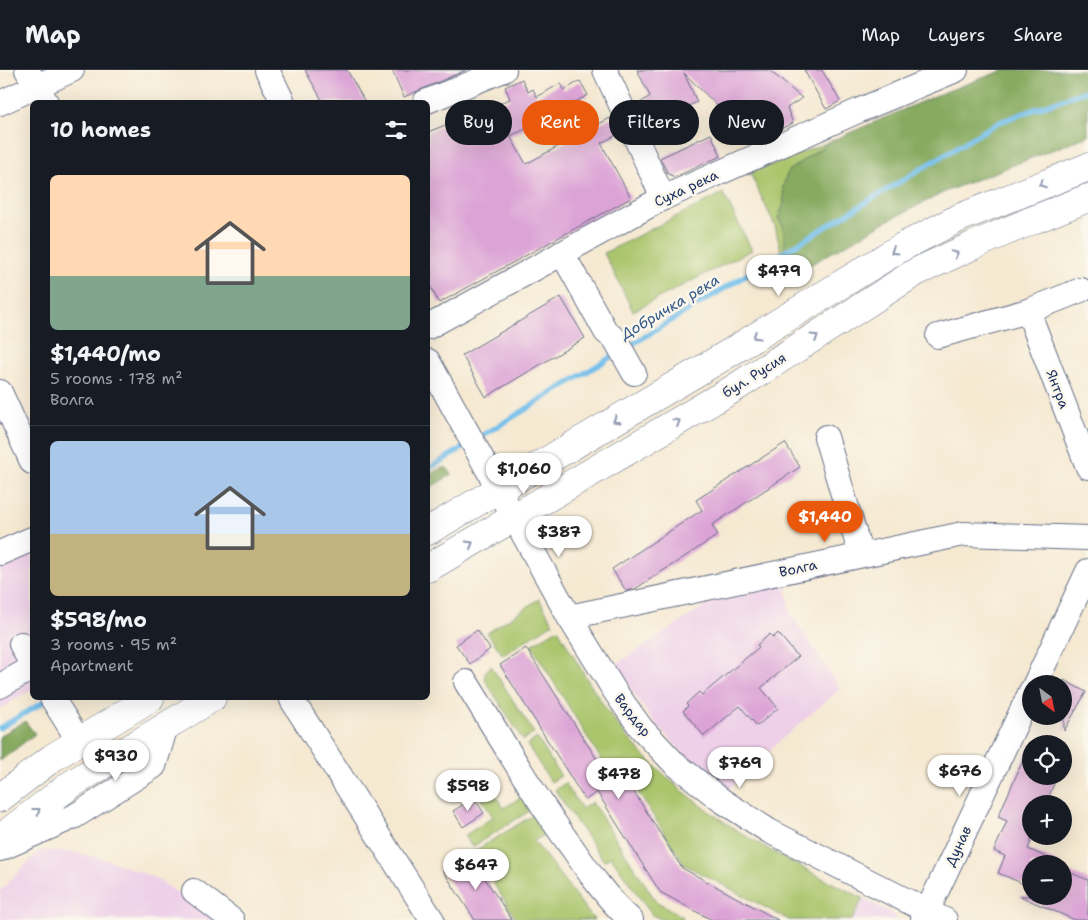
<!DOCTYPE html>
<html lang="en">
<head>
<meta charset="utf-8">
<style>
  body { margin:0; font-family:"Shantell Sans",sans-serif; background:#20242c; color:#f1f3f6; height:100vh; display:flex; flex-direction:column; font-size:19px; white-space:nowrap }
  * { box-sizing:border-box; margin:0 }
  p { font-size:16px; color:#9ea1a6 }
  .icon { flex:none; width:28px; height:28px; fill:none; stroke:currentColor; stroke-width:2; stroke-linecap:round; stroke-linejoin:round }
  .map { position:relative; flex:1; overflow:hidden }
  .panel { position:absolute; left:30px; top:30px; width:400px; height:600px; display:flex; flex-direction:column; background:#171b24; border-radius:8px; box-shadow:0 5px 20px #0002 }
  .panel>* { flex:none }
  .top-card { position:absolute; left:445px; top:30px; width:475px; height:45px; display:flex; gap:10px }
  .needle { width:32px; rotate:148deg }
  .buttons { position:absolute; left:1022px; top:605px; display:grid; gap:10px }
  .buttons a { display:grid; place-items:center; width:50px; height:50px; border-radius:50%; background:#171b24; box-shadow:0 5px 20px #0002; font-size:25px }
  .price { position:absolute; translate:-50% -42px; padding:0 11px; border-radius:18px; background:#fff; color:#222; font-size:16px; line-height:32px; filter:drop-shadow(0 1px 2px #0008) }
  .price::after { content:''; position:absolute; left:50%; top:30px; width:15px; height:11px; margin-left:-8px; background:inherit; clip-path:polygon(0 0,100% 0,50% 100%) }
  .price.current { background:#ea580c; color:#fff }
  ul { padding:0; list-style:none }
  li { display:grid; align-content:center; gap:10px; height:265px; padding:0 20px }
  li+li { border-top:1px solid #363941 }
  li span { display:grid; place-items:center; height:155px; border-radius:8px; color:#555 }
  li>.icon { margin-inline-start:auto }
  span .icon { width:90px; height:90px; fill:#fffc; stroke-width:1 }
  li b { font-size:21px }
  h2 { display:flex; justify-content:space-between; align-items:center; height:60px; padding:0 20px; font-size:21px }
  .pill { padding:0 18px; border-radius:22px; background:#171b24; box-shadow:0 5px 20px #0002; font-size:18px; line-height:45px }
  .pill.current { background:#ea580c; color:#fff }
  header { display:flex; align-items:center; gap:30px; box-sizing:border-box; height:70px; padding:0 25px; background:#171b24; border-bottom:1px solid #363941 }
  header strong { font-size:24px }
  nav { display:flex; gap:28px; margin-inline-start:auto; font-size:18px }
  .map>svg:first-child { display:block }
  .built { fill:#eed0e8 }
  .green { fill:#aac56c; stroke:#627a65 }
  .forest { fill:#87aa60; stroke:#516c5f }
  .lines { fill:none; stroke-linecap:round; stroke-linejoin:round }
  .stream { stroke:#71beeb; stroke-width:5.5 }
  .building { fill:#dca3d6 }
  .minor-casing { stroke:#677087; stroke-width:26 }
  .major-casing { stroke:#677087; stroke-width:29 }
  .minor { stroke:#fff; stroke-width:24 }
  .major { stroke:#fff; stroke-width:28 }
  .oneway { stroke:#8d97ae }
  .labels { text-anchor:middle; stroke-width:5; stroke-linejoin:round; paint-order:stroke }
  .street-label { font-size:14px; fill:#1b2f5e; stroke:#fbf7ec }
  .water-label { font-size:15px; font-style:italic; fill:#355a88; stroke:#fbf7ec }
</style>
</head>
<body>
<header>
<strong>Map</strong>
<nav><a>Map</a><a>Layers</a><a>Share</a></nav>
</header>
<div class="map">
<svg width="1088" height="850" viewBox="0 0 1088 850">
  <rect width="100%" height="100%" fill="#fbf7ec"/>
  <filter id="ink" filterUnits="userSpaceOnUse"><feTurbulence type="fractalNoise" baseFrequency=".02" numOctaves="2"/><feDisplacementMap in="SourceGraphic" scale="10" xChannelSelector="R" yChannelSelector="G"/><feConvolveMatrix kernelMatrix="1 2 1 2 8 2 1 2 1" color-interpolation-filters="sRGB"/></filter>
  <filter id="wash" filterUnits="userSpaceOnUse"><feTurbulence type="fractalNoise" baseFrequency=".0096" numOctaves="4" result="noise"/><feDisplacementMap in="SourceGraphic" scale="20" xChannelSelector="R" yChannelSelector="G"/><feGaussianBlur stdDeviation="1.12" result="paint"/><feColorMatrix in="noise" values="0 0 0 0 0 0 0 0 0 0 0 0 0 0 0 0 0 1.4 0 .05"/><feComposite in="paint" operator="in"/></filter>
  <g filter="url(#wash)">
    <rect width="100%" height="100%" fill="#f5e9d2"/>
    <!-- built -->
    <g class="built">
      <path d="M32 483V619L0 639V496Z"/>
      <path d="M785 508 790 543 840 619 774 676 729 719 683 683 652 650 614 596 729 520Z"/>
      <path d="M40 780 78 783 112 791 157 809 216 850H0V821Z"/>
      <path d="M863 828 895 845 896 850H852Z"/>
    </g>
    <!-- green -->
    <g class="green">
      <path d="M831 71 788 101 783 117 784 134 778 148 783 156 787 208 775 156 750 103Z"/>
      <path d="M723 123 752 180 633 241 604 183Z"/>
      <path d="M539 529 553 553 503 585 487 563Z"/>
      <path d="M558 559C579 596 602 637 630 670 695 744 776 786 863 828L852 850H789L685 795 625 702 613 709 531 575Z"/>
      <path d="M491 596 534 663 523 670 485 610V602Z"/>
      <path d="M537 668 561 706 551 712 527 675Z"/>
      <path d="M487 713 504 738 523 726 531 740 472 777 464 766 493 747 476 720Z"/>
      <path d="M565 713 582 739 592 732 656 831 683 847 681 850H663L652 845 611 787 604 791 573 747 555 720Z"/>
      <path d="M535 744 547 763 534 771 594 850H517L473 782Z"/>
    </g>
    <!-- forest -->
    <g class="forest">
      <path d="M1004 0H1088V66L947 121 887 151 787 208 783 156 778 148 784 134 783 117 788 101 831 71 937 25Z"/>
      <path d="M441 398H447L452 404 428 419V406Z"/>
      <path d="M25 651 35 664 0 691V666Z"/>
    </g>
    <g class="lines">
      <!-- stream -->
      <g class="stream">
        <path d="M626 278 997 53 1088 20"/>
        <path d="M477 369 616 284"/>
        <path d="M428 399 469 374"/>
        <path d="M0 658 47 630"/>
      </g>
    </g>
    <g id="blocks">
      <!-- building -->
      <g class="building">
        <path d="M305 0H347L365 32H323Z"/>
        <path d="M392 0H466L404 27Z"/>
        <path d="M637 0H769L802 28 787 38 793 53 766 66 754 40 738 56 684 3 697 32 668 46V47L654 54 650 44 642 48 636 36 650 26Z"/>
        <path d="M804 0H822L840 31 826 39Z"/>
        <path d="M522 9 528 22 533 19 537 27 561 13 564 20 580 11 588 25 550 46V48L510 66 526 94 610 48 619 64 601 73 631 128 439 233 428 212V62L510 29 505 17Z"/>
        <path d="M711 64 721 86 675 107 668 104 660 88Z"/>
        <path d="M561 227 585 268 486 327 462 285Z"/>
        <path d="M785 373 800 397 712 455 718 465 635 519 626 521 612 499 702 440 696 430Z"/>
        <path d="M477 560 490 579 470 594 456 575Z"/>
        <path d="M778 563 798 587 761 618 778 638 757 656 740 636 704 666 683 641 688 636 686 634 699 622 702 625 759 577 757 575 770 564 773 568Z"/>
        <path d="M526 578 612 713 624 706 682 798 778 850H712L660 822 597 722 585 730 500 595Z"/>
        <path d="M1064 610 1086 622 1064 661Z"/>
        <path d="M1031 672V706H1057L1046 734H1031V772L1028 779 1062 794H1031V817L998 803 1005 786 994 781 1007 751 998 747Z"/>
        <path d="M474 728 484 743 463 757 453 741Z"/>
        <path d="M469 784 512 850H475L443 801Z"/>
        <path d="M1064 800 1088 810V850H1075L1019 826H1064Z"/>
      </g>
    </g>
  </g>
  <g filter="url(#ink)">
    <use href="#blocks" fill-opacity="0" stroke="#677087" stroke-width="1"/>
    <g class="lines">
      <!-- minor casing -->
      <g class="minor-casing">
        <g id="minor">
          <path d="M27 0 46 32"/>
          <path d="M267 0 283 32"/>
          <path d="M605 0 663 128"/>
          <path d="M425 32 504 0"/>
          <path d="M0 33 72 0"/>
          <path d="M562 183 606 262 615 269 634 303"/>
          <path d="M1028 241 1088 397"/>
          <path d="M428 257 663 128 860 40 956 0"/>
          <path d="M938 266 1028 241 1081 220"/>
          <path d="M428 291 569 547 616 623 641 658 674 693 721 730 769 761 945 850"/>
          <path d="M0 322 32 392"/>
          <path d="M826 367 861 485"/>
          <path d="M0 483 32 469"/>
          <path d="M569 547 963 464 1088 468"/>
          <path d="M21 574 32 595"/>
          <path d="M466 612C501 668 534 726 573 779 590 804 608 830 631 850"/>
          <path d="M1035 614 1088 501"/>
          <path d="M0 616 32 598"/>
          <path d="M52 628 79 671"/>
          <path d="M292 630 432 850"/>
          <path d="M0 779 75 746 154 696 166 656"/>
          <path d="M194 821 232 850"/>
          <path d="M923 850 1031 621"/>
        </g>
      </g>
      <!-- major casing -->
      <g class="major-casing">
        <g id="major">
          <path d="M428 461 716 291 902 177 959 148 1088 97"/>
          <path d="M428 498 733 319 916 202 972 176 1033 150 1088 128"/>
          <path d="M0 728 52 688 150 628"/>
          <path d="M0 772 11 760 70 715 212 628"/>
        </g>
      </g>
      <!-- minor -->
      <use href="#minor" class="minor"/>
      <!-- major -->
      <use href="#major" class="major"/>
    </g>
    <!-- one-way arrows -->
    <defs><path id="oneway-chevron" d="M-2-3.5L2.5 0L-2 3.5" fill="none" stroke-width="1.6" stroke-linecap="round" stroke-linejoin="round" transform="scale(1.25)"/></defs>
    <g class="oneway">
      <use href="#oneway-chevron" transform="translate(1042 114) rotate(159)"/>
      <use href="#oneway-chevron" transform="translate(894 181) rotate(148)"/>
      <use href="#oneway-chevron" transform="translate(955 184) rotate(-26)"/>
      <use href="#oneway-chevron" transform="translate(756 266) rotate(148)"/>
      <use href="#oneway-chevron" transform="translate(815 267) rotate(-32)"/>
      <use href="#oneway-chevron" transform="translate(616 350) rotate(150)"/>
      <use href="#oneway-chevron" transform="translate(677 352) rotate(-31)"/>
      <use href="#oneway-chevron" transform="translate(470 474) rotate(-30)"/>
      <use href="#oneway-chevron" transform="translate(37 741) rotate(-38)"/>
    </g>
  </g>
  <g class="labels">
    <!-- street labels -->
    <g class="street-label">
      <text transform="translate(686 118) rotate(-25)" y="5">Суха река</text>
      <text transform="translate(754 305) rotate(-32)" y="5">бул. Русия</text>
      <text transform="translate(1058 319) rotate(69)" y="5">Янтра</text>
      <text transform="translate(798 498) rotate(-12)" y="5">Волга</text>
      <text transform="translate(633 645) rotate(52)" y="5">Вардар</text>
      <text transform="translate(958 776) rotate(-65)" y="5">Дунав</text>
    </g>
    <!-- water labels -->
    <g class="water-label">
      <text transform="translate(670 237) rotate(-31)" y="5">Добричка река</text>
    </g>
  </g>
</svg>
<div class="buttons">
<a><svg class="needle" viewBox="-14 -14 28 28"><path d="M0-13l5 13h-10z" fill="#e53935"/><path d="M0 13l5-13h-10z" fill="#9ea1a6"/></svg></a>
<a><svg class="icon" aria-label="locate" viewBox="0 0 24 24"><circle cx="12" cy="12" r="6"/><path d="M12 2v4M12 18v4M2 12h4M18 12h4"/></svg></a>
<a>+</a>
<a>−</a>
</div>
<b class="price" style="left:779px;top:227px">$479</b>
<b class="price" style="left:524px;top:425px">$1,060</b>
<b class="price current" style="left:825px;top:473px">$1,440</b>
<b class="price" style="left:559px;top:488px">$387</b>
<b class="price" style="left:116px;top:712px">$930</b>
<b class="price" style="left:740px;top:719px">$769</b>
<b class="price" style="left:960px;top:727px">$676</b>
<b class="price" style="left:619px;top:730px">$478</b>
<b class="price" style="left:468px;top:742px">$598</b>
<b class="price" style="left:476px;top:821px">$647</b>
<div class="top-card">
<a class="pill">Buy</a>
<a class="pill current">Rent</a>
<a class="pill">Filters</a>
<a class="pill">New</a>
</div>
<section class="panel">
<h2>10 homes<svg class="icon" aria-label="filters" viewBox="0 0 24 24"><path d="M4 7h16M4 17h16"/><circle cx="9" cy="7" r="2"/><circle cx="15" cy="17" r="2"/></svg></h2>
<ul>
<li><span style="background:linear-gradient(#ffd9b3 65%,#7fa58c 0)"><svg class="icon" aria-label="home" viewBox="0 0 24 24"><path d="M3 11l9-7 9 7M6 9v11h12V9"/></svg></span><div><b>$1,440/mo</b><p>5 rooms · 178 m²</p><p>Волга</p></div></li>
<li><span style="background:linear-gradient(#a9c7e8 60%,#c2b280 0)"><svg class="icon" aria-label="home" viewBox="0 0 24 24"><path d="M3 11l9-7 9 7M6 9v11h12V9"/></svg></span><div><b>$598/mo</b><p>3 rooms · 95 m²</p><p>Apartment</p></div></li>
</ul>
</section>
</div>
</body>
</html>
